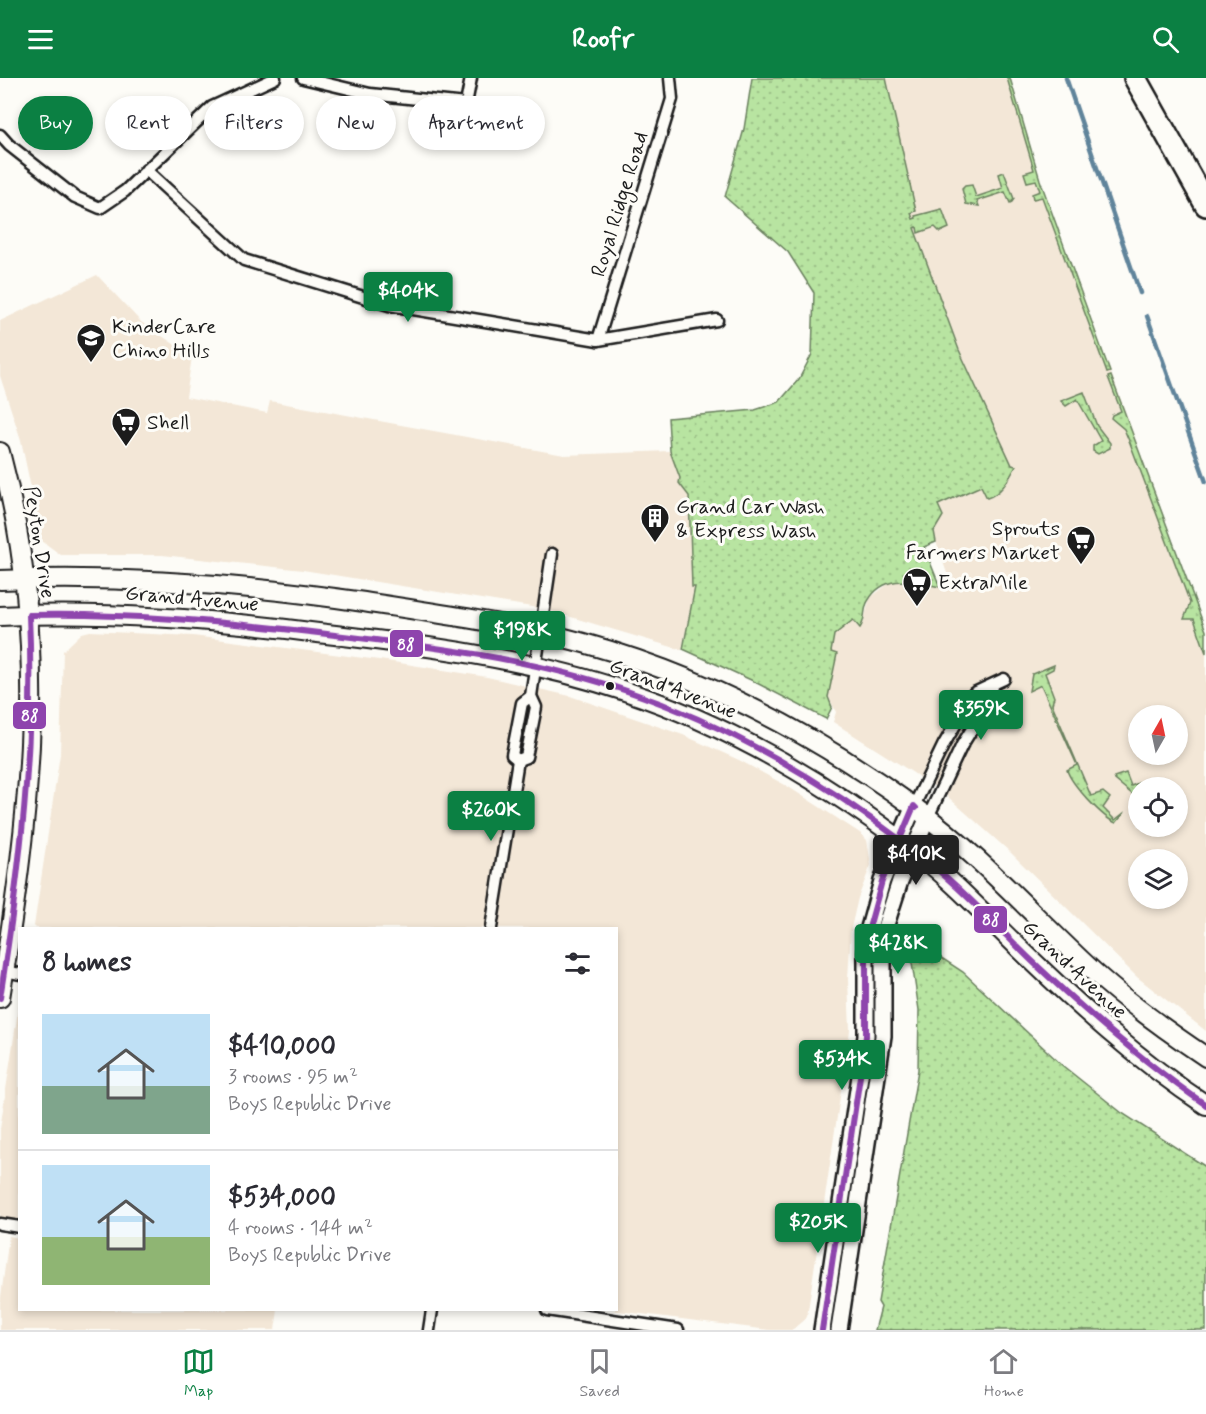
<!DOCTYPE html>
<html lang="en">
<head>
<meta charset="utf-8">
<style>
  body { margin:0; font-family:Mynerve,sans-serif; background:#f7f7f7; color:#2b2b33; height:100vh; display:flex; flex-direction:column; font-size:22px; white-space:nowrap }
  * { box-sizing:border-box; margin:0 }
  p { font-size:20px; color:#7c7c81 }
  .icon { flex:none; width:33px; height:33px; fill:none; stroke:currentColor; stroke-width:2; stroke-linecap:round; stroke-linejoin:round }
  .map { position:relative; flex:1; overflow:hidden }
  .side { position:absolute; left:18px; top:849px; width:600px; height:384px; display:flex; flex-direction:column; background:#fff; border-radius:0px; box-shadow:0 3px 9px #0003 }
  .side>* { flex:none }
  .top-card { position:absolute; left:18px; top:18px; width:600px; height:54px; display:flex; gap:12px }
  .needle { width:39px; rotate:9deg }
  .tools { position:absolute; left:1128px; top:627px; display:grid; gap:12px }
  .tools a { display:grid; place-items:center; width:60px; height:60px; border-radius:50%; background:#fff; box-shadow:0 3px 9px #0003; font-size:30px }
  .price { position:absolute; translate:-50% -51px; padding:0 14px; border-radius:6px; background:#0b8043; color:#fff; font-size:20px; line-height:39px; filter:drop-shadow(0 2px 3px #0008) }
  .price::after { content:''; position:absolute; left:50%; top:36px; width:18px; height:14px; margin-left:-9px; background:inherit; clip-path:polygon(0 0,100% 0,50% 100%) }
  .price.selected { background:#222; color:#fff }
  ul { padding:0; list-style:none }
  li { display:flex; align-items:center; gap:18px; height:150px; padding:0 24px }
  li+li { border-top:2px solid #e1e1e2 }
  li span { display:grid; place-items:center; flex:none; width:168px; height:120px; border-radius:0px; color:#555 }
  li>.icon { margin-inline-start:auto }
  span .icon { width:72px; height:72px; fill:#fffc; stroke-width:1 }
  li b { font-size:26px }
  h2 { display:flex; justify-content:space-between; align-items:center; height:72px; padding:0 24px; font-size:26px }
  .pill { padding:0 21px; border-radius:27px; background:#fff; box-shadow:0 3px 9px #0003; font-size:21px; line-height:54px }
  .pill.selected { background:#0b8043; color:#fff }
  header { display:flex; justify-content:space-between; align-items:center; height:78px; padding:0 24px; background:#0b8043; color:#fff; font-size:27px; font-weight:800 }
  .tab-bar { display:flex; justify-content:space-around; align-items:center; height:84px; border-top:2px solid #e1e1e2; background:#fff; font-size:16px; color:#7c7c81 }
  .tab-bar a { display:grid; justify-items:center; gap:3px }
  .tab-bar .selected { color:#0b8043 }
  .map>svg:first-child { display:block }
  .built { fill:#f3e7d7; fill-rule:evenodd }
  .grass { fill:url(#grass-dots); stroke:#6a805e; stroke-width:1.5 }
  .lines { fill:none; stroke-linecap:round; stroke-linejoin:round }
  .stream { stroke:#61849b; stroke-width:4.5 }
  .street-casing { stroke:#1c1c1c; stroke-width:15 }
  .secondary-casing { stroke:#1c1c1c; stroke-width:20 }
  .primary-casing { stroke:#1c1c1c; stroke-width:22 }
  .highway-casing { stroke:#1c1c1c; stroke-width:26 }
  .street { stroke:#fdfcf7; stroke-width:10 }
  .secondary { stroke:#fdfcf7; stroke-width:15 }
  .primary { stroke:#fdfcf7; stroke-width:18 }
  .highway { stroke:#fdfcf7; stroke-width:21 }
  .bus-1-casing { stroke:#fdfcf7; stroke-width:10 }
  .bus-1 { stroke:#8e44ad; stroke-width:6 }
  .bus-dot { fill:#1c1c1c; stroke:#fdfcf7; stroke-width:2 }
  .labels { text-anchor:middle; stroke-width:6; stroke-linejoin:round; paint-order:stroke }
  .street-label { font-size:21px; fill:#1c1c1c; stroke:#fdfcf7 }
  .poi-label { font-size:21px; fill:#1c1c1c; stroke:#fdfcf7; text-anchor:start }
  .line-badge { stroke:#fdfcf7; stroke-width:2 }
  .badge-label { font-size:16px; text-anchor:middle; font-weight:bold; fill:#fff }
</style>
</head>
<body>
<header><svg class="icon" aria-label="menu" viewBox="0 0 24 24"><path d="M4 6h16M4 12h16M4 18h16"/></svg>Roofr<svg class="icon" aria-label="search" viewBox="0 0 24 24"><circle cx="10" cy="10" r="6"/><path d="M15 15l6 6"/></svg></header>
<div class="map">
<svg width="1206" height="1252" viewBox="0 0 1206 1252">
  <defs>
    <pattern id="grass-dots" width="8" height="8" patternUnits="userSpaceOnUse" patternTransform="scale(1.5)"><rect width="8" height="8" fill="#b8e4a1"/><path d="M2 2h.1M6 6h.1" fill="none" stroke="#9ec38a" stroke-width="1.8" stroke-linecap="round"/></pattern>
  </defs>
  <rect width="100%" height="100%" fill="#fdfcf7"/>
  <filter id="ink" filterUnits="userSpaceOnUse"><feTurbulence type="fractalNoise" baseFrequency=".0167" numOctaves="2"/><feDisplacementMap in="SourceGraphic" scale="12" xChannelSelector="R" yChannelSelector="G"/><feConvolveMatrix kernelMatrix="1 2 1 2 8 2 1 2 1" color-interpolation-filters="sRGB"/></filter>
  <g filter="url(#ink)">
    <!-- built -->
    <g class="built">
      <path d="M880 0H1010L1040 102 1206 553V953L1137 899 1009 773 940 712 833 644 836 634 828 618 836 576 831 575 834 557 853 542 858 549 863 545 870 520 892 503H908L946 509 947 504H950L934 458 936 449 943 438 938 427 981 408 996 416 1008 402 1012 388 959 272 910 139ZM1138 638H1178V676H1138ZM1138 710H1178V748H1138ZM1138 782H1178V820H1138Z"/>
      <path d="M97 197 141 244 192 278 186 319 267 335 270 323 564 377 670 373 680 400 679 405 689 418 692 508H695L682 572 544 531 303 492 162 477H61L42 463 21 362 0 298V243Z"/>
      <path d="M90 553 193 558 387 583 487 599 570 618 683 657 739 682 787 708 860 755 867 762 871 787 858 820 851 850 848 901 850 952 807 1239 792 1252H769L610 1232H616V850H36L34 848 60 676 63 573 82 555Z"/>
      <path d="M19 926V1143L0 1139V1051Z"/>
      <path d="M9 1158 19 1160 20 1232H278L275 1252H0V1226Z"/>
    </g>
    <!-- grass -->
    <g class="grass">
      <path d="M752 0H886L916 133 911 135 913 141 916 140 915 138 942 131 949 150 940 154 935 149 918 155 917 149 914 150 959 272 1012 387 1016 388C1008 402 1002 415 987 420L981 408 938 427 943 438 934 453 936 464 924 469 940 509C914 504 885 494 868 523 863 531 866 542 860 550L853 542 834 557 831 574 837 576 828 619 832 629 826 641 751 602 683 571 695 509H692L689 418 679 405 680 400 670 373 668 340 755 332 779 324 799 301 812 276 814 215 788 174 725 119 744 51Z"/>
      <path d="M1007 0H1010L1040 102 1110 294 1107 295 1042 119 1033 121 1032 116 1040 113 1036 102 1027 104 1024 95 1034 92Z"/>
      <path d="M1004 94 1014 121 1012 124 1010 125 1005 114 977 123 979 128 966 126 962 111 965 108 972 107 976 119 1003 110 999 96Z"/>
      <path d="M1111 298 1206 553V575L1194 541H1184L1190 525 1130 365 1124 351 1111 340 1112 337 1121 333 1108 299Z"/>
      <path d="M1084 314 1097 348 1110 365V370L1098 376 1093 373V368L1101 363 1077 321 1066 328 1061 323Z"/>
      <path d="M1054 587 1053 591 1045 595 1054 619 1052 626 1091 718 1103 714 1110 720 1103 730 1115 742 1125 734 1116 745C1103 740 1071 706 1067 692L1077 687 1041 607 1029 613 1032 596Z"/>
      <path d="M1126 695 1131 708 1141 704 1146 709 1138 710V721L1115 702 1114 699Z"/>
      <path d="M908 858 963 894 1063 988 1122 1035 1206 1089V1252H875L881 1229 878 1224 918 992 919 932Z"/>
    </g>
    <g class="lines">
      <!-- stream -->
      <g class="stream">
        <path d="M1066 0 1140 215"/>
        <path d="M1147 238 1206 404"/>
      </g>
      <!-- street casing -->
      <g class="street-casing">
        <g id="street">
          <path d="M303 0 370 16 466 26 471 0"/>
          <path d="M0 57 9 67 75 119 100 130 125 113 212 29 275 0"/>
          <path d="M146 92 244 182 389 227 598 262 717 242"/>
          <path d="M598 262 672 21 670 0"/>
          <path d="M518 682 526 679 536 629 531 618 552 476"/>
          <path d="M518 682 512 677 522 625 531 618"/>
          <path d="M914 728 944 666 974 615 1004 601"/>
          <path d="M928 739 962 667 988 625 993 608"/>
          <path d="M491 850 518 682"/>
          <path d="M0 892 20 896"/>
          <path d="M0 1146 20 1149"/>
          <path d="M547 1232 678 1252"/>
          <path d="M429 1252 432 1232"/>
        </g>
      </g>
      <!-- secondary casing -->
      <g class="secondary-casing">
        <g id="secondary">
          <path d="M822 1252 866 958V875L869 850 882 803 914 728"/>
          <path d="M839 1252 883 958V856L900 803 928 739"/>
        </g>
      </g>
      <!-- primary casing -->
      <g class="primary-casing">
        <g id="primary">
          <path d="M0 374C51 565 31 728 0 920"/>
          <path d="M0 502C123 497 242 506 364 524 428 534 493 543 557 558 687 590 806 650 914 729 980 777 1033 838 1093 893 1128 925 1167 953 1206 979"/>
          <path d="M0 538C107 533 212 541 318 555 422 567 526 580 625 613 728 647 823 703 910 769 949 799 983 835 1019 870 1078 927 1137 982 1206 1027"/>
        </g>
      </g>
      <!-- highway casing -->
      <g class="highway-casing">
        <path id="highway" d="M1135 0 1206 127"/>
      </g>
      <!-- street -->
      <use href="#street" class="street"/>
      <!-- secondary -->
      <use href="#secondary" class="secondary"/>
      <!-- primary -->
      <use href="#primary" class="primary"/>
      <!-- highway -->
      <use href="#highway" class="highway"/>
      <!-- bus-1 casing -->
      <g class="bus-1-casing">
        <g id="bus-1">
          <path d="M0 920C20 792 35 666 29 537 129 535 228 544 327 556 428 568 530 580 627 613 730 648 825 704 911 770 955 803 993 845 1032 883 1087 935 1143 984 1206 1027"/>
          <path d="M822 1252 866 958V875L869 850 882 803 914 728 916 730"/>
        </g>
      </g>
      <!-- bus-1 -->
      <use href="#bus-1" class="bus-1"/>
    </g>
  </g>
  <!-- icons -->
  <defs>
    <g id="school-pin" transform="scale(1.5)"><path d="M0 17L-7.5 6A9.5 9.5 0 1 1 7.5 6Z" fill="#1c1c1c" stroke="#fdfcf7"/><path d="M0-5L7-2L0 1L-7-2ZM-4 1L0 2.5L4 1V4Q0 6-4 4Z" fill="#fff"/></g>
    <g id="supermarket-pin" transform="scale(1.5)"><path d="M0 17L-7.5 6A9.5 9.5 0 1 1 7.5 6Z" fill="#1c1c1c" stroke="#fdfcf7"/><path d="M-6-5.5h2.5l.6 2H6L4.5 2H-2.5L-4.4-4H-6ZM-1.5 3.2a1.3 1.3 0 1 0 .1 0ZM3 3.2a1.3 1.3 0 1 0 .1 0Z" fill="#fff"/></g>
    <g id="building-pin" transform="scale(1.5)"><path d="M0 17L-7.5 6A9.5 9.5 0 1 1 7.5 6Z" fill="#1c1c1c" stroke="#fdfcf7"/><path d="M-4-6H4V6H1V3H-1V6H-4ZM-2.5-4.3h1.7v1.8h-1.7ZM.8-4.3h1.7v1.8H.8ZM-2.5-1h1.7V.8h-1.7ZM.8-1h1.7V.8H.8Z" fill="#fff"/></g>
  </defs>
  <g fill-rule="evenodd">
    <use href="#school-pin" x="91" y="260"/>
    <use href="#supermarket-pin" x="126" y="344"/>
    <use href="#building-pin" x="655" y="440"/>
    <use href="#supermarket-pin" x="1081" y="462"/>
    <use href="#supermarket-pin" x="917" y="504"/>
  </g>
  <!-- markers -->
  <circle class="bus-dot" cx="610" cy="608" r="5"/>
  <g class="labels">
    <!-- street labels -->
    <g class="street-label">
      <text transform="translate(619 126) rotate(-73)" y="7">Royal Ridge Road</text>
      <text transform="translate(40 464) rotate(81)" y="7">Peyton Drive</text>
      <text transform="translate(192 520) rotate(5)" y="7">Grand Avenue</text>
      <text transform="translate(673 610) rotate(21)" y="7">Grand Avenue</text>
      <text transform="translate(1075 891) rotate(43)" y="7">Grand Avenue</text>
    </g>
    <!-- poi labels -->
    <g class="poi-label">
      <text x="112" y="255">KinderCare<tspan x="112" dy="24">Chino Hills</tspan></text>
      <text x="147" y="351">Shell</text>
      <text x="676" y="435">Grand Car Wash<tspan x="676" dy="24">&amp; Express Wash</tspan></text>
      <text x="1060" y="457" text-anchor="end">Sprouts<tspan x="1060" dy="24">Farmers Market</tspan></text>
      <text x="938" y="511">ExtraMile</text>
    </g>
  </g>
  <g class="line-badge">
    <rect x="389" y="551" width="35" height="29" rx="6" fill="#8e44ad"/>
    <rect x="12" y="623" width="35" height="29" rx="6" fill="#8e44ad"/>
    <rect x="973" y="827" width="35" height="29" rx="6" fill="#8e44ad"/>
  </g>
  <g class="badge-label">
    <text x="406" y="572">88</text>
    <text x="30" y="643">88</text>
    <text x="991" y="847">88</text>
  </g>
</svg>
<div class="tools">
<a><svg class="needle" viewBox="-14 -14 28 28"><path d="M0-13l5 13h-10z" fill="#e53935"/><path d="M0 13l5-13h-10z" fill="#7c7c81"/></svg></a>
<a><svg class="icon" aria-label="locate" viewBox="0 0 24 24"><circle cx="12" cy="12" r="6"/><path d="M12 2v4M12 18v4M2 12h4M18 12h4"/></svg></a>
<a><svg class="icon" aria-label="layers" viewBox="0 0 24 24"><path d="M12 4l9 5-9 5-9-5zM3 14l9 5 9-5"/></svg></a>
</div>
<b class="price" style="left:408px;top:245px">$404K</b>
<b class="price" style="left:522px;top:584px">$198K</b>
<b class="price" style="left:981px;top:663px">$359K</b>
<b class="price" style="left:491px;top:764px">$260K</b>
<b class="price selected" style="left:916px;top:808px">$410K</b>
<b class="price" style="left:898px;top:897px">$428K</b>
<b class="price" style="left:842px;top:1013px">$534K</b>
<b class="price" style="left:818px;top:1176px">$205K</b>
<div class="top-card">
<a class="pill selected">Buy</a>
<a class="pill">Rent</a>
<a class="pill">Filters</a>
<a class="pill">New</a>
<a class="pill">Apartment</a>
</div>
<section class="side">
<h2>8 homes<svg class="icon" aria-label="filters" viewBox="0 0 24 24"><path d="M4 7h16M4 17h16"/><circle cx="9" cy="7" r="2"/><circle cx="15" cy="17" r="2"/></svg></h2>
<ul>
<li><span style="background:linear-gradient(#bfe0f5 60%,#7fa58c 0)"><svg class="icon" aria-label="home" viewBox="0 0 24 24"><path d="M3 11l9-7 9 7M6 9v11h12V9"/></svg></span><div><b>$410,000</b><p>3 rooms · 95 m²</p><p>Boys Republic Drive</p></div></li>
<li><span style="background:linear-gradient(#bfe0f5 60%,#8fb573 0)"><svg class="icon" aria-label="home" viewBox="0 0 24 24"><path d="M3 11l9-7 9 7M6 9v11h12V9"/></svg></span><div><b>$534,000</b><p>4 rooms · 144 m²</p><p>Boys Republic Drive</p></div></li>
</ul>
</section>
</div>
<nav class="tab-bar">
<a class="selected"><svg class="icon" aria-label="map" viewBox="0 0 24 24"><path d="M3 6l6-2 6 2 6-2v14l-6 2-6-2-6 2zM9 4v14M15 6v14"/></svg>Map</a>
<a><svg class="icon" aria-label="saved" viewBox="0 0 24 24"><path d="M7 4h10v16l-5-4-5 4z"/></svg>Saved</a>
<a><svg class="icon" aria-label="home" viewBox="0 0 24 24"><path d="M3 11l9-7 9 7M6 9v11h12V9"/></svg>Home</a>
</nav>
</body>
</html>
